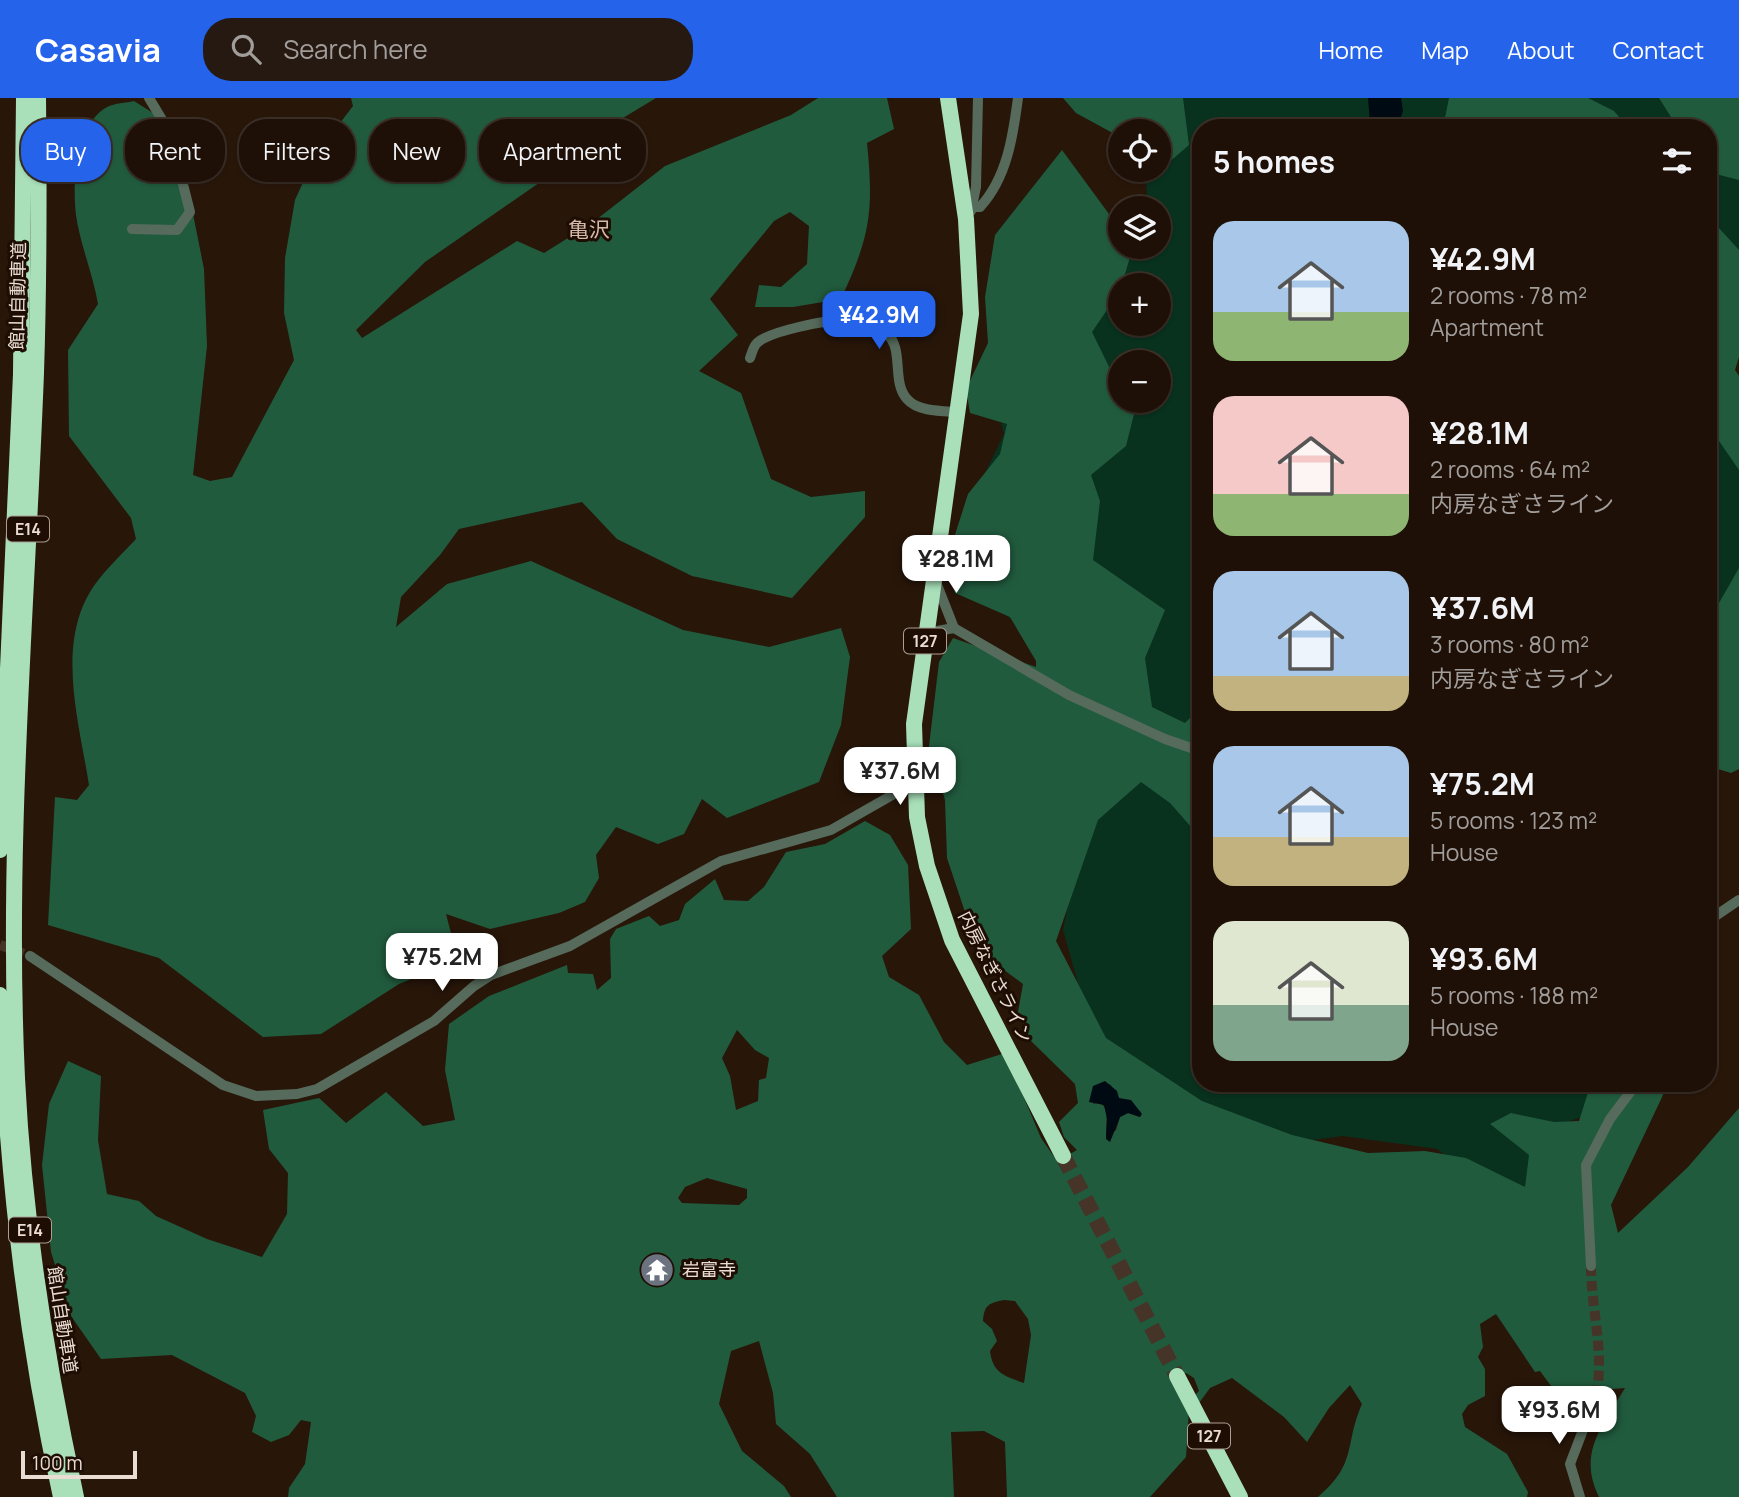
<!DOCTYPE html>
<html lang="en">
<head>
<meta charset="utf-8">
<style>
  body { margin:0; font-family:Manrope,"Noto Sans JP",sans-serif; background:#261911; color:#f1f3f6; height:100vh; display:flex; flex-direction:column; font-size:26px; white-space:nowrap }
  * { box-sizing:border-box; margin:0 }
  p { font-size:23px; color:#a19d9b }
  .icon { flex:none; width:38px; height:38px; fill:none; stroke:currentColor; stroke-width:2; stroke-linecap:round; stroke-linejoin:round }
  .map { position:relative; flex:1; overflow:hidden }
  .details { position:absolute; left:1192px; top:21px; width:525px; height:973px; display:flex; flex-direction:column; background:#1e1007; border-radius:28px; box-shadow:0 2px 5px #0004,0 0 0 2px #3c3028 }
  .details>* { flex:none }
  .top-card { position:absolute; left:21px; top:21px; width:665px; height:63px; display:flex; gap:14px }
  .buttons { position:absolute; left:1108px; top:21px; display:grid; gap:14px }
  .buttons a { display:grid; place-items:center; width:63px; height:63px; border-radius:50%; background:#1e1007; box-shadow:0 2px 5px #0004,0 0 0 2px #3c3028; font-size:35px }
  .scale { position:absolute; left:21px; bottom:18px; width:116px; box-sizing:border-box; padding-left:7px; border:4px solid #e9dcd3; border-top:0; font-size:19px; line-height:24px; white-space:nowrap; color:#e9dcd3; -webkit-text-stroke:5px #1e0d02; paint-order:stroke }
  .price { position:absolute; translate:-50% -60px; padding:0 16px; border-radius:14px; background:#fff; color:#222; font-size:23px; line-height:46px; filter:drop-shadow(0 2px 4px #0008) }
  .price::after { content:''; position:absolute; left:50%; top:42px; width:21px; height:16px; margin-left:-10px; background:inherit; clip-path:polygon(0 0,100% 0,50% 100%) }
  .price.selected { background:#2563eb; color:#fff }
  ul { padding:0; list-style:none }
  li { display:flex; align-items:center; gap:21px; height:175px; padding:0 21px }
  li span { display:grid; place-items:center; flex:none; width:196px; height:140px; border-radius:21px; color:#555 }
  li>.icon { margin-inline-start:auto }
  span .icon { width:84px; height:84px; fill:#fffc; stroke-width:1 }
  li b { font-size:30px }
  h2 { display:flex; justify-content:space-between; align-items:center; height:84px; padding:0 21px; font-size:30px }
  .chip { padding:0 24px; border-radius:28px; background:#1e1007; box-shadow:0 2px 5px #0004,0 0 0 2px #3c3028; font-size:24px; line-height:63px }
  .chip.selected { background:#2563eb; color:#fff }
  header { display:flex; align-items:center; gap:42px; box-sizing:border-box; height:98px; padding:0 35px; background:#2563eb; color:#fff }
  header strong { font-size:33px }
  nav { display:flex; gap:38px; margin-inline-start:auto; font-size:24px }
  .search { width:490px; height:63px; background:#261911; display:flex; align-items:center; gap:18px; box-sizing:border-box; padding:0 24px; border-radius:28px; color:#a19d9b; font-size:26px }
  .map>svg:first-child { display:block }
  .green { fill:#08311e; fill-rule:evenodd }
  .forest { fill:#215b3e; fill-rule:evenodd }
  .water { fill:#000a12 }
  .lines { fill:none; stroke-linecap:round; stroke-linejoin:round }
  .minor-tunnel { stroke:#453427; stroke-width:10; stroke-dasharray:10 5; stroke-linecap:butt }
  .highway-tunnel { stroke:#453427; stroke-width:16; stroke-dasharray:16 8; stroke-linecap:butt }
  .minor { stroke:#566b5c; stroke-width:10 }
  .highway { stroke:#a9e0ba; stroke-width:16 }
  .labels { text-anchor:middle; stroke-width:6; stroke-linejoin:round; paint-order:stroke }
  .shield { fill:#1e0d02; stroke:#ac9e94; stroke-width:2 }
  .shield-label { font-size:16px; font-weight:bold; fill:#e9dcd3 }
  .street-label { font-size:18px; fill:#e9dcd3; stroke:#1e0d02 }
  .poi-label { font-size:18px; fill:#e9dcd3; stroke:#1e0d02; text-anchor:start }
  .quarter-label { font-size:21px; fill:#d3baaa; stroke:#1e0d02 }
</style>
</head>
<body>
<header>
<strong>Casavia</strong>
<div class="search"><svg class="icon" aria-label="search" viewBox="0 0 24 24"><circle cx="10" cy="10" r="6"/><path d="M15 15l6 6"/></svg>Search here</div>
<nav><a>Home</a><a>Map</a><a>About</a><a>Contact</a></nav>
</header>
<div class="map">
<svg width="1739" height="1399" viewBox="0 0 1739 1399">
  <rect width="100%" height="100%" fill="#281609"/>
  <!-- green -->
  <path class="green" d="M1099 0H1734L1739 11V242L1722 275 1739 293V622L1708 664V30H1200V985H1455L1466 994 1507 995 1520 985H1595L1586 1017 1550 1031 1522 1116 1437 1051 1343 1038 1313 1042 1241 1029 1109 950 1081 896 1063 832 1085 720 1097 584 963 486 987 371 1004 336 982 256 1035 219 1124 149H1158V110H1147L1146 72H1158V33ZM1120 187H1158V226H1120ZM1120 264H1158V303H1120Z"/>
  <!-- forest -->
  <g class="forest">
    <path d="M351 0H656L618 23 559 71 425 164 356 232 362 240 517 143 544 155 592 125 665 68 791 17 818 0H887L894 31 867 45C874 115 870 138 841 201L793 209H755L759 187 781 189 807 166 809 128 790 114 774 123 710 201 738 237 699 273 741 295 771 381 811 399 865 393V419L792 500 692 478 617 441 582 404 459 431 440 457 401 499 396 529 447 486 531 463 683 532 769 549 841 530 850 559 841 627 819 684 727 720 702 701 684 736 658 746 616 729 596 757 599 780 585 804 559 815 490 831 446 816 458 862 399 886 321 936 263 939 159 860 48 827 55 699 77 702 89 687C79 623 54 542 96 485 108 469 123 455 136 441L131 420 69 338 68 252 98 206C93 176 80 146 76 117 72 84 76 26 107 9 115 5 126 5 134 3L164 22 183 66 204 171 207 248 193 377 210 383 232 379 294 262 284 215 285 160 295 102 315 58 353 8Z"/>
    <path d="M1063 0H1183L1189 47 1153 78 1149 72H1158V33H1120V39L1076 15Z"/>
    <path d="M1449 0H1588L1614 13 1629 30H1443Z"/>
    <path d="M1659 0H1739V82L1708 74V30H1678Z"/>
    <path d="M1062 52 1120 131V149H1133L1120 193 1092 234 1120 291V303H1127L1134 316 1126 348 1091 377 1100 403 1093 462 1165 512 1145 560 1152 609 1185 625 1200 610V739L1170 705 1141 684 1098 722 1056 843 1106 940 1202 1003 1292 1037 1368 1055 1425 1053 1466 1060 1525 1089 1529 1057 1490 1026 1511 1015 1554 1024 1579 1023 1591 985H1659L1663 997 1611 1107 1618 1135 1688 1069 1739 1010V1399H1599C1577 1355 1603 1327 1625 1290L1574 1294 1554 1292 1540 1273 1535 1274 1496 1216 1480 1226 1483 1249 1478 1259 1485 1271V1298L1468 1307 1462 1316 1465 1329 1507 1356 1528 1394 1527 1399H1318C1358 1365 1344 1347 1362 1306L1350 1287 1329 1310 1307 1344 1284 1319 1232 1280 1210 1290 1199 1305 1193 1299 1199 1293 1194 1280 1186 1275 1176 1281 1189 1311 1186 1359 1150 1399H1007L1005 1344 984 1333 951 1334 954 1399H837L810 1356 776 1326 773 1295 759 1243 731 1253 719 1306 742 1353 784 1388 791 1399H288L289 1390 305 1366 311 1324 301 1322 289 1337 271 1344 252 1334 256 1318 245 1295 172 1257 101 1261 71 1218 51 1154 42 1067 49 1006 68 963 101 978 98 1042 107 1096 139 1103 156 1118 207 1141 262 1159 287 1116 288 1075 269 1051 263 1012 319 1000 346 1025 386 994 423 1028 455 1022 445 972 449 926 489 898 567 867 568 875 593 876 597 892 611 880 610 841 616 831 649 818 660 828 679 822 685 806 715 781 724 802 748 803 764 789 786 754 825 746 865 723 890 737 908 767 911 831 882 858 889 879 919 897 944 944 967 967 1005 955 1041 1040 1057 1063 1077 1052 1064 1039 1059 1024 1078 1005 1075 986 1031 943 1018 914 1023 886 978 853 947 760 945 702 929 648 939 564 953 540 1036 569V563L1010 519 955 495 945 468 968 396 1000 356 1007 326 970 315 966 291 988 245 985 199 995 137ZM737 932 755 952 769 960 766 980 759 982 758 1003 736 1012 730 978 722 960ZM1110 986 1119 1000 1141 1014 1140 1019 1128 1015 1120 1019 1116 1032 1106 1041 1107 1012 1100 1004 1093 1006ZM707 1080 747 1091V1100L739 1107 682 1105 678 1100 685 1089ZM1004 1202 1015 1203 1028 1221 1031 1237 1024 1285C1005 1278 993 1276 990 1253L997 1243 992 1231 983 1223C984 1207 989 1205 1004 1202Z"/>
    <path d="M1708 118 1739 152V259L1735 272 1739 278V372L1708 327Z"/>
    <path d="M1739 470V671L1731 675 1708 668V572L1712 553 1708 542V519L1715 512Z"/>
  </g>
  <!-- water -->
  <g class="water">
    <path d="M1368 0H1401L1403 13 1397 30H1374L1370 25Z"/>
    <path d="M1105 983 1117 993 1119 1000 1131 1002 1142 1016 1140 1019 1128 1015 1120 1019 1110 1044 1106 1041 1107 1021 1104 1007 1089 1004 1093 988Z"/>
  </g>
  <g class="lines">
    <!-- minor-tunnel -->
    <g class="minor-tunnel">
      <path d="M0 847 30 858"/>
      <path d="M1591 1168C1591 1211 1605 1255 1596 1298"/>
    </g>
    <!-- highway-tunnel -->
    <path class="highway-tunnel" d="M1063 1058 1177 1278"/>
    <!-- minor -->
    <g class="minor">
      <path d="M973 109H980C1007 80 1013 38 1018 0"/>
      <path d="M971 113 976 89 978 0"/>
      <path d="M132 131 177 132 190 114 170 35 149 0"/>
      <path d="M750 260C752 255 753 249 757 245 770 233 826 222 845 222 858 221 876 227 886 235 905 250 891 284 907 301 918 314 943 313 958 314"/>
      <path d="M936 484 954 530"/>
      <path d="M926 535 954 530 1069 597 1165 641 1200 653"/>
      <path d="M1708 823 1739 802"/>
      <path d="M30 858 223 987 256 998 297 996 317 991 434 923 474 888 491 877 570 848 721 763 831 732 915 684"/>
      <path d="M1591 1168 1586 1067 1610 1021 1637 985"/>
      <path d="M1580 1399 1570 1366 1596 1298"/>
    </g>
    <!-- highway -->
    <g class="highway">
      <path d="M38 0C39 92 39 183 36 275 27 510 6 745 17 980 24 1122 46 1261 76 1399"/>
      <path d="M948 0 966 121 971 216 914 626 917 719 927 768 952 842 1063 1058"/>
      <path d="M0 752 21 276 24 0"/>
      <path d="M0 897C6 1066 24 1233 61 1399"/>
      <path d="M1177 1278 1240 1399"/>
    </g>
  </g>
  <!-- icons -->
  <defs>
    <g id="temple-disc" transform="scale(1.75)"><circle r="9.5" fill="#6b7280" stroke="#1e0d02"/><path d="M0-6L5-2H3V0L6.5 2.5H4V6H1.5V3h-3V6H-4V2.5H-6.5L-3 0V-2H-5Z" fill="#fff"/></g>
  </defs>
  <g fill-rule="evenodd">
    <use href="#temple-disc" x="657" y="1172"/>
  </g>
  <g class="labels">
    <!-- shield labels -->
    <g class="shield">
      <rect x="7" y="418.5" width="42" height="25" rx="5"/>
      <rect x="904" y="530.5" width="42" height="25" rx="5"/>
      <rect x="9" y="1119.5" width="42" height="25" rx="5"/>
      <rect x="1188" y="1325.5" width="42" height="25" rx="5"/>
    </g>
    <g class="shield-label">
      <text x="28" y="437">E14</text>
      <text x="925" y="549">127</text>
      <text x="30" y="1138">E14</text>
      <text x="1209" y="1344">127</text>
    </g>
    <!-- street labels -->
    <g class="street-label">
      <text transform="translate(18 198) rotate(-89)" y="6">館山自動車道</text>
      <text transform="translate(995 879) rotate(64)" y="6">内房なぎさライン</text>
      <text transform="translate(62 1222) rotate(81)" y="6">館山自動車道</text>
    </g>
    <!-- poi labels -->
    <g class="poi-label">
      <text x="682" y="1178">岩富寺</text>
    </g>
    <!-- quarter labels -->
    <g class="quarter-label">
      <text x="589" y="139">亀沢</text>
    </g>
  </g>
</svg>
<div class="buttons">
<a><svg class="icon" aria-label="locate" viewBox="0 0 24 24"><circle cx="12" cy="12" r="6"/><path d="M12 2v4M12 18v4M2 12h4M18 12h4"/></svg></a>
<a><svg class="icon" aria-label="layers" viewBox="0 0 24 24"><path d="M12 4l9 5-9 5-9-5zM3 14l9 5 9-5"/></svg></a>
<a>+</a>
<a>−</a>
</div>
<div class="scale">100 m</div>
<b class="price selected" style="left:879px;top:253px">¥42.9M</b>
<b class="price" style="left:956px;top:497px">¥28.1M</b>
<b class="price" style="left:900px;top:709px">¥37.6M</b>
<b class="price" style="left:442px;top:895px">¥75.2M</b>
<b class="price" style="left:1559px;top:1348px">¥93.6M</b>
<div class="top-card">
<a class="chip selected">Buy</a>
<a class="chip">Rent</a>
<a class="chip">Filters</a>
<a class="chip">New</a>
<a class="chip">Apartment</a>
</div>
<section class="details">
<h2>5 homes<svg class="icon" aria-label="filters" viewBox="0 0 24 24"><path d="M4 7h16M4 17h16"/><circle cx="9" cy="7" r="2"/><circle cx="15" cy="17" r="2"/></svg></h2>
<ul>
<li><span style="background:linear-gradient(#a9c7e8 65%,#8fb573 0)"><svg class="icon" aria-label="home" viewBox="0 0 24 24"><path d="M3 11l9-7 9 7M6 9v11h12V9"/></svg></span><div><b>¥42.9M</b><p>2 rooms · 78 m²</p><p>Apartment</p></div></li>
<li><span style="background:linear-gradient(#f6c9c9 70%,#8fb573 0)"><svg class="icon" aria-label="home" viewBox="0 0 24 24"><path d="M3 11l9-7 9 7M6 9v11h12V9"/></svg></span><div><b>¥28.1M</b><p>2 rooms · 64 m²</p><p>内房なぎさライン</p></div></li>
<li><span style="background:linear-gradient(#a9c7e8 75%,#c2b280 0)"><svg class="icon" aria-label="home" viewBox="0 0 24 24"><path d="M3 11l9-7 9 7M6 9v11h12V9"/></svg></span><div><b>¥37.6M</b><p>3 rooms · 80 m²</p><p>内房なぎさライン</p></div></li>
<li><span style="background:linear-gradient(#a9c7e8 65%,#c2b280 0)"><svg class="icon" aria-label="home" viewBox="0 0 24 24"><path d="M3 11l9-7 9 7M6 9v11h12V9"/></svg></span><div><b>¥75.2M</b><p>5 rooms · 123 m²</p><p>House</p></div></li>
<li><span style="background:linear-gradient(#dfe7d0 60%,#7fa58c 0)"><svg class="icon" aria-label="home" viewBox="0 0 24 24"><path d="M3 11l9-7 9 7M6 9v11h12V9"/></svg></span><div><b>¥93.6M</b><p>5 rooms · 188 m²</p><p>House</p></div></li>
</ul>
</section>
</div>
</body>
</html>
